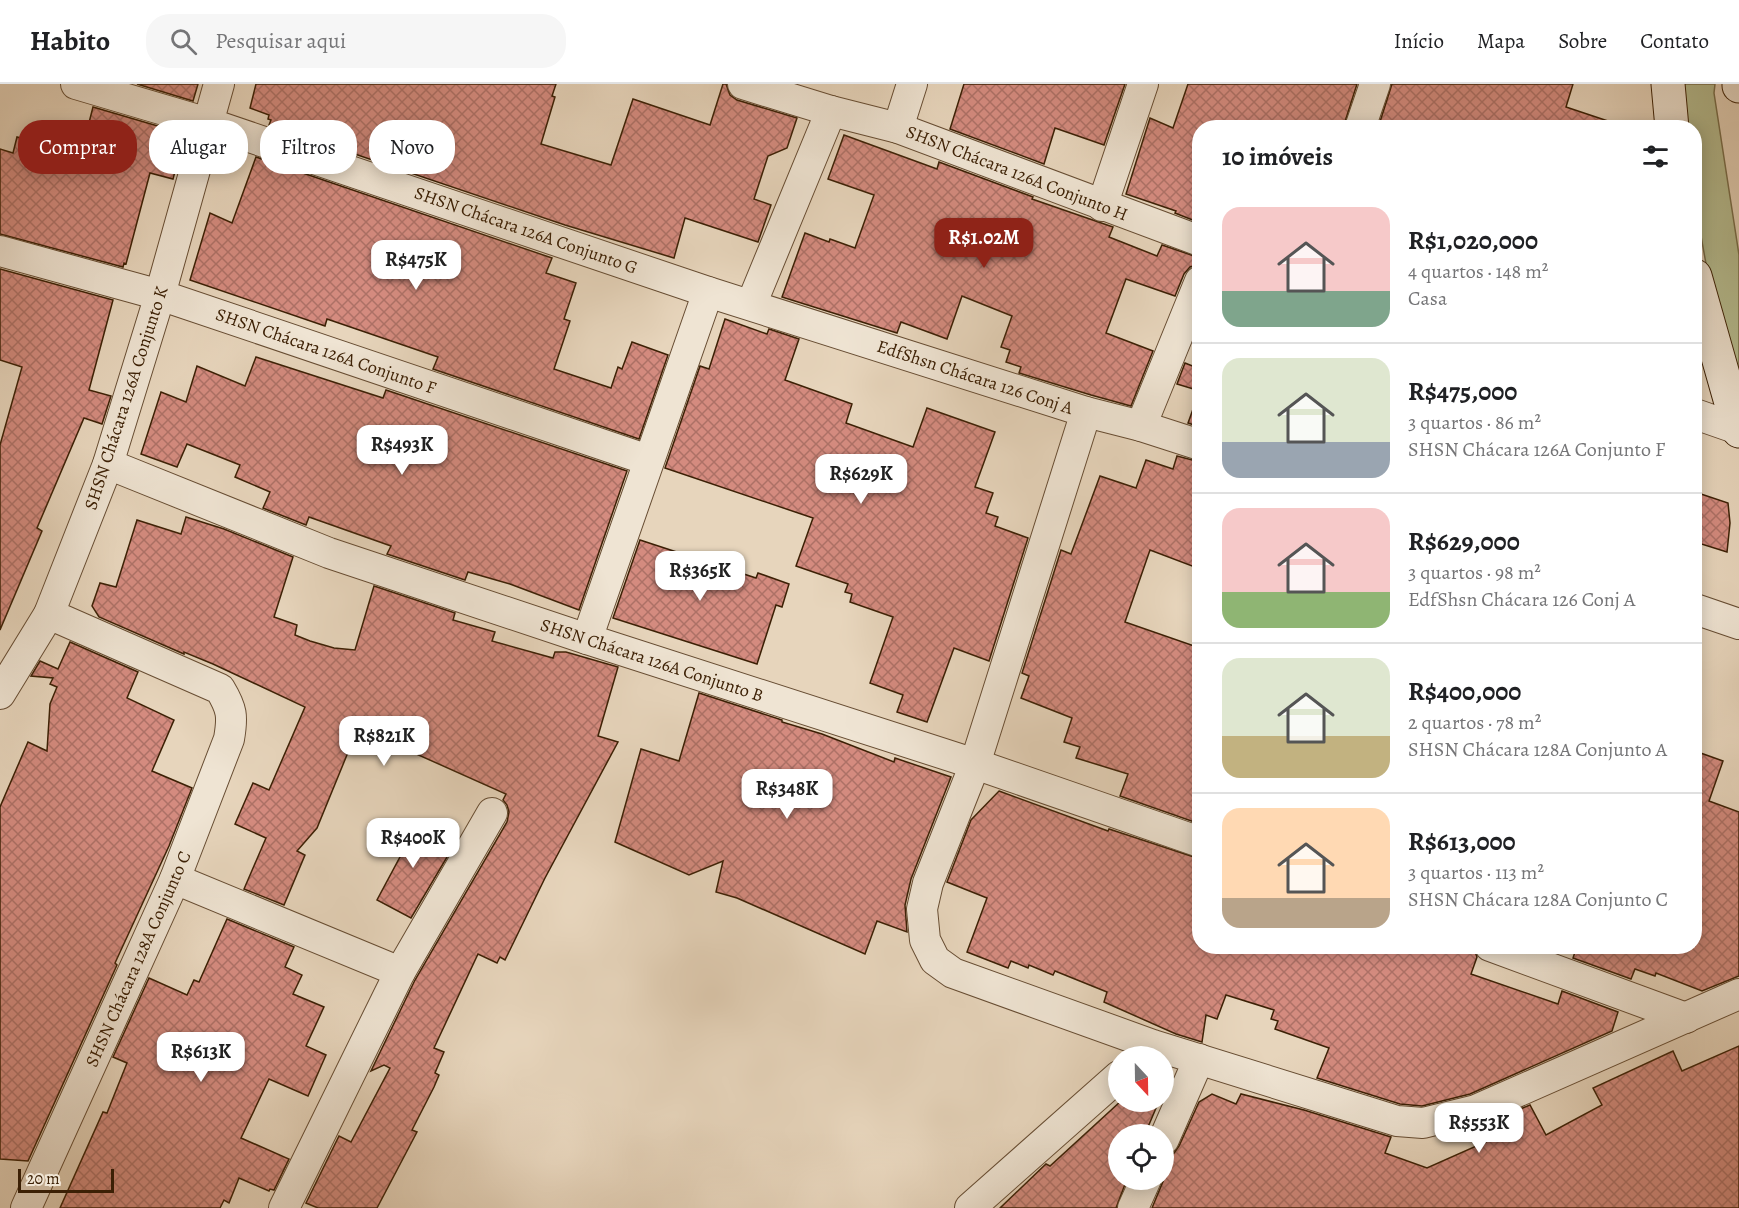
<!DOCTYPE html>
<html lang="pt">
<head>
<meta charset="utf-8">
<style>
  body { margin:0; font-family:Alegreya,serif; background:#f6f6f6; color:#202124; height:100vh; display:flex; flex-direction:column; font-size:22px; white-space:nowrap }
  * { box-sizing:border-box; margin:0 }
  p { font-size:20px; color:#757577 }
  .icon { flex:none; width:33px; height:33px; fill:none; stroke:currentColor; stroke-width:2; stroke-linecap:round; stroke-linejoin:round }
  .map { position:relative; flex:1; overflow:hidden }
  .details { position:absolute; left:1192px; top:36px; width:510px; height:834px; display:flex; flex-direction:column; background:#fff; border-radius:24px; box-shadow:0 3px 15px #0003 }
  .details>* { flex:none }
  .banner { position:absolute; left:18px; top:36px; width:570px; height:54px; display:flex; gap:12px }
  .needle { width:39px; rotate:158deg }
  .fabs { position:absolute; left:1108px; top:962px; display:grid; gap:12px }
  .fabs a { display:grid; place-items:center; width:66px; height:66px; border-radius:50%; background:#fff; box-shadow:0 3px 15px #0003; font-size:30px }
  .scale { position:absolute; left:18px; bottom:15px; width:96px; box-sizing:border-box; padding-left:6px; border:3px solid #3c2005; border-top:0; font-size:16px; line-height:21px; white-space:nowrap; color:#3c2005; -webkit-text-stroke:4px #efe4d3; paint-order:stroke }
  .price { position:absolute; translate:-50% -51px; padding:0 14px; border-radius:12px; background:#fff; color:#222; font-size:20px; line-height:39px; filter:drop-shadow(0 2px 3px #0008) }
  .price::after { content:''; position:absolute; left:50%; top:36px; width:18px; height:14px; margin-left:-9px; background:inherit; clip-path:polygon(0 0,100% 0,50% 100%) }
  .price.on { background:#8f2418; color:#fff }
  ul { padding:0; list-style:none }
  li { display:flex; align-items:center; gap:18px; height:150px; padding:0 30px }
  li+li { border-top:2px solid #e0e0e0 }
  li span { display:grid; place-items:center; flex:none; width:168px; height:120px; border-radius:18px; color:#555 }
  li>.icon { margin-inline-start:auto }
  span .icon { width:72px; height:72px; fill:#fffc; stroke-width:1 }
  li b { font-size:26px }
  h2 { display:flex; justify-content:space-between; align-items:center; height:72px; padding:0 30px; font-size:26px }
  .pill { padding:0 21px; border-radius:24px; background:#fff; box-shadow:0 3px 15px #0003; font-size:21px; line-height:54px }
  .pill.on { background:#8f2418; color:#fff }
  header { display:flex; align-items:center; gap:36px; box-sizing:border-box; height:84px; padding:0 30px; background:#fff; border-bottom:2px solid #e0e0e0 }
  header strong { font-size:28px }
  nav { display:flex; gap:33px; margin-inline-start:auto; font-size:21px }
  .search { width:420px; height:54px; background:#f6f6f6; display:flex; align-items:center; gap:15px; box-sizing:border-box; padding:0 21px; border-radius:24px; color:#757577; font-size:22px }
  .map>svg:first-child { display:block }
  .grass { fill:#b5bd91; stroke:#786e4b; stroke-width:1.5 }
  .building { fill:url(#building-cross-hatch); stroke:#3c2005; stroke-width:1.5 }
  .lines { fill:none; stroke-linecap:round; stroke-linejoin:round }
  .minor-casing { stroke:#674d33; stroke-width:32 }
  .secondary-casing { stroke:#3c2005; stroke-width:35 }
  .minor { stroke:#efe4d3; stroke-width:30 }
  .secondary { stroke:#efe4d3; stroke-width:33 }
  .labels { text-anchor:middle; stroke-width:5; stroke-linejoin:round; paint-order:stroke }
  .street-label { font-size:18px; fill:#3c2005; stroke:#efe4d3 }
</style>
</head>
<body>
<header>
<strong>Habito</strong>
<div class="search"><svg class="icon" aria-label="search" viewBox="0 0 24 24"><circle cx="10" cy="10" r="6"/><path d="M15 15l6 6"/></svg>Pesquisar aqui</div>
<nav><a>Início</a><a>Mapa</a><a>Sobre</a><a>Contato</a></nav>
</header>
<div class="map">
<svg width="1739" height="1124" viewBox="0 0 1739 1124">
  <defs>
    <pattern id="building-cross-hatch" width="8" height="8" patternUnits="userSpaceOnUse" patternTransform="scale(1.5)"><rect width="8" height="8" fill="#d48b7f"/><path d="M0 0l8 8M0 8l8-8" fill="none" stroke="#ad7166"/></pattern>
  </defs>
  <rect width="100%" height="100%" fill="#e7d5bc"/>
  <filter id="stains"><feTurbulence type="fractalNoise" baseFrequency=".00333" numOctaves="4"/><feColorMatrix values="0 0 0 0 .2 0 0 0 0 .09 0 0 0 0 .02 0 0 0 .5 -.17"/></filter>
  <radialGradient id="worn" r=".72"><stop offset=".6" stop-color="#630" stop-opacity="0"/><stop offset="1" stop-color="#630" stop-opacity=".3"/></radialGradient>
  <!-- grass -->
  <path class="grass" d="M1677 0H1715L1714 9 1739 171V305L1716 235 1695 119V44L1681 43Z"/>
  <!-- building -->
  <g class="building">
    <path d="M137 0H198L193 17Z"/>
    <path d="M256 0H556L552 12 555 13 541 60 611 81 633 15 710 41 723 0H726L730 11 737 16 797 34 787 64 768 72 754 115 771 121 758 158 685 134 674 174 565 141 269 41 271 36 268 35 269 31 250 24Z"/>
    <path d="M964 0H1125L1104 61 1055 44 1044 80 950 45Z"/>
    <path d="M1188 0H1357L1343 44H1200V139L1175 129 1176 127 1126 110 1150 34 1173 44Z"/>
    <path d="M1392 0H1573L1566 23 1614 39 1613 44H1378Z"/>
    <path d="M93 23 185 50 173 95 150 89 126 180 124 179 123 183 0 150V65L13 69 17 53 81 70Z"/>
    <path d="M844 51 937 85 939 78 1033 113 1032 115 1110 142 1113 143 1109 153 1157 172 1162 161 1200 174V180L1190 183 1184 190 1175 212 1126 195 1106 249 1153 267 1131 322 1091 311 1019 289 1021 283 1006 278 1010 266 1001 263 1012 232 962 212 947 255 901 238 897 249 782 213 805 149 829 158 830 155 855 164 874 111 828 95Z"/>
    <path d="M256 73 552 174 546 189 576 199 564 235 570 237 554 285 611 304 618 283 622 285 632 258 668 271 639 355 433 285 438 273 327 235 325 242 190 196 210 129 232 139Z"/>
    <path d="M0 185 113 216 89 306 111 312 102 340 84 334 37 444 42 447 0 546V361L22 283 0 276Z"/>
    <path d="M725 235 767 250 769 245 799 255 785 296 852 320 846 339 913 363 927 324 995 348 975 403 993 409 986 429 998 433 995 442 1028 454 989 577 954 564 927 638 897 628 903 611 870 599 893 533 850 518 852 510 845 508 848 500 796 482 813 434 665 384 700 282 709 285Z"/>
    <path d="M256 273 383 314 386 306 627 387 579 526 510 500 468 488 465 496 387 470 391 462 309 433 306 441 263 424 270 408 235 393 240 381 187 360 177 383 141 370 161 308 186 318 197 282 245 302Z"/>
    <path d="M1185 279 1200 285V307L1177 300Z"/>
    <path d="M1196 317 1200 318V343L1188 339Z"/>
    <path d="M1177 372 1200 378V485L1150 466 1125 538 1200 564V740L1120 712 1128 690 1076 674 1080 663 1064 658 1072 634 1021 614 1029 592 1022 589 1061 466 1071 470 1100 392 1136 404 1146 376 1173 385Z"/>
    <path d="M1695 408 1728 419 1730 439 1727 468 1695 458Z"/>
    <path d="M186 433 224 445 293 473 274 533 297 541 295 551 310 557 334 564 355 566 374 502 455 529 453 536 495 548 492 557 553 574 555 568H566L618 583 598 652 618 658 545 794 505 876 500 873 497 879 478 870 434 964 444 968 435 989 439 991 434 1003 412 1046 417 1048 377 1124H318L306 1119 339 1052 351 1058 390 984 384 981 371 987 415 896 507 738 509 728 507 721 503 716 506 710 358 644 317 744 297 767 305 771 284 821 244 805 266 754 235 740 253 699 269 706 305 623 213 580 184 568V570L99 533 92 522 100 499 116 503 137 436 181 450Z"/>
    <path d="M640 456 756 494 758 489 789 500 782 523 776 521 757 580 613 534Z"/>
    <path d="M70 558 138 588 127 614 174 636 152 687 192 704 169 762 115 879 117 881 28 1077 0 1075V723L28 658 47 667 50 620 57 603 50 600 53 594 31 592 40 577 58 585Z"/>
    <path d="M699 609 782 636V638L822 650 894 678 895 674 951 693 911 795 905 821 907 848 877 837 865 870 737 814 716 808 723 777 689 791 615 758 641 665 679 677Z"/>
    <path d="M1695 667 1723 677 1709 717 1739 728V892L1702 907 1656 889 1655 892 1635 885 1631 895 1573 874 1577 862H1695Z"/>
    <path d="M999 707 1108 747 1109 745 1200 775V862H1473L1477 873 1471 890 1558 920 1562 907 1618 928 1612 947 1470 1010 1422 1022 1400 1020 1317 994 1329 964 1275 945 1278 937 1271 935 1274 926 1226 911 1217 935 1206 931 1202 958 1176 950 1104 918 1107 908 1055 887 1053 891 1029 881 1028 884 1011 877 1008 884 967 868 987 814 947 798 971 736Z"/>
    <path d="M404 737 453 763 411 834 377 816 401 771 389 765Z"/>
    <path d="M227 835 294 863 285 883 302 891 293 910 324 923 306 962 326 971 308 1012 269 995 241 1054 289 1075 274 1106 270 1105 269 1107 239 1094 229 1119 224 1116 220 1124H60L103 1028 107 1029 127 979 113 973 149 894 187 911 194 896 199 898Z"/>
    <path d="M1739 962V1124H1152L1164 1095V1072L1174 1069 1179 1062 1199 1018 1212 1010 1236 1020 1241 1010 1304 1026 1391 1053 1385 1069 1427 1084 1499 1052 1472 1045 1530 1021 1546 1051 1602 1021 1593 1004 1673 967 1682 987Z"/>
    <path d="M1121 1017H1159L1145 1050H1119V1095H1127L1116 1124H1000L1046 1080 1050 1082Z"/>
  </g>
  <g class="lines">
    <!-- minor casing -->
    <g class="minor-casing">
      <g id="minor">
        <path d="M76 0 208 39 708 208 1086 328 1141 342 1200 361"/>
        <path d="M743 0 831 27 898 44 1200 157"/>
        <path d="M898 44 912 0"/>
        <path d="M1360 44 1375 0"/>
        <path d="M1102 122 1143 0"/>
        <path d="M0 167 160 211 648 376"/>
        <path d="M751 221 831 27"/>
        <path d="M1086 328 975 680 928 799 922 825 925 856 935 876 953 889 1153 961 1397 1037 1423 1039 1476 1026 1739 910"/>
        <path d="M1695 330 1738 345"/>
        <path d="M1141 342 1200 197"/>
        <path d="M108 380 329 469 587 555 975 680 1200 758"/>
        <path d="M1695 525 1739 540"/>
        <path d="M587 555 708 208"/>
        <path d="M0 610 49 530 108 380 160 211 219 0"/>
        <path d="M175 795 400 888"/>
        <path d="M1490 862 1686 934"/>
        <path d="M1164 1055 1199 975"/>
        <path d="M26 1124 175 795 229 655C233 632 232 625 220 605L49 530"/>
        <path d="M284 1124 400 888 492 729"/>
        <path d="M970 1124 1119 992"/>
        <path d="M1133 1124 1146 1095"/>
      </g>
    </g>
    <!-- secondary casing -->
    <g class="secondary-casing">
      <g id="secondary">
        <path d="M1668 0 1672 44"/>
        <path d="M1739 0V2"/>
        <path d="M1695 192 1739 347"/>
      </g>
    </g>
    <!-- minor -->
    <use href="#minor" class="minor"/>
    <!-- secondary -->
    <use href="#secondary" class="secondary"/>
  </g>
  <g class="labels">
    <!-- street labels -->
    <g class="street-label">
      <text transform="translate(1017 89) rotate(21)" y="6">SHSN Chácara 126A Conjunto H</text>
      <text transform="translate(526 146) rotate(19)" y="6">SHSN Chácara 126A Conjunto G</text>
      <text transform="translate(326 267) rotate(19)" y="6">SHSN Chácara 126A Conjunto F</text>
      <text transform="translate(975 293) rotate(18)" y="6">EdfShsn Chácara 126 Conj A</text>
      <text transform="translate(126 314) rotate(-72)" y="6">SHSN Chácara 126A Conjunto K</text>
      <text transform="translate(652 576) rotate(18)" y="6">SHSN Chácara 126A Conjunto B</text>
      <text transform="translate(138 875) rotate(-66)" y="6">SHSN Chácara 128A Conjunto C</text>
    </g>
  </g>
  <rect width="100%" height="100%" filter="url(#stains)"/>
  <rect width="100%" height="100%" fill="url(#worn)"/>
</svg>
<div class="fabs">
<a><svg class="needle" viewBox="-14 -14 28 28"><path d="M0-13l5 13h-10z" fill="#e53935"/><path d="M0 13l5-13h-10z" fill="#757577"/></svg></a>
<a><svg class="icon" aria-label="locate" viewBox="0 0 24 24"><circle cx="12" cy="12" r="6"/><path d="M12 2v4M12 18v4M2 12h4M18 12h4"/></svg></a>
</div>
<div class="scale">20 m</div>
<b class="price on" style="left:984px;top:185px">R$1.02M</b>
<b class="price" style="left:416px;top:207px">R$475K</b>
<b class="price" style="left:402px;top:392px">R$493K</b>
<b class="price" style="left:861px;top:421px">R$629K</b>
<b class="price" style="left:700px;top:518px">R$365K</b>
<b class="price" style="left:384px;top:683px">R$821K</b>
<b class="price" style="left:787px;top:736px">R$348K</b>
<b class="price" style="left:413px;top:785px">R$400K</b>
<b class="price" style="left:201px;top:999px">R$613K</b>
<b class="price" style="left:1479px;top:1070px">R$553K</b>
<div class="banner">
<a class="pill on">Comprar</a>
<a class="pill">Alugar</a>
<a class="pill">Filtros</a>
<a class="pill">Novo</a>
</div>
<section class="details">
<h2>10 imóveis<svg class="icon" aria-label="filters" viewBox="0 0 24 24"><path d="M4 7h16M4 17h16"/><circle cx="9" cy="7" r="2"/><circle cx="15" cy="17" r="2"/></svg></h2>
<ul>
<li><span style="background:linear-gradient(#f6c9c9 70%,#7fa58c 0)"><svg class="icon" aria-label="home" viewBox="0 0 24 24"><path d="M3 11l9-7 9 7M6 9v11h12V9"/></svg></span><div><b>R$1,020,000</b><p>4 quartos · 148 m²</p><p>Casa</p></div></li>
<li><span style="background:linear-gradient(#dfe7d0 70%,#9aa5b1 0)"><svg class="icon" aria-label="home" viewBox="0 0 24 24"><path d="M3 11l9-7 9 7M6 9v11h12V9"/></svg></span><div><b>R$475,000</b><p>3 quartos · 86 m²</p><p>SHSN Chácara 126A Conjunto F</p></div></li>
<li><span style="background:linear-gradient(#f6c9c9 70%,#8fb573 0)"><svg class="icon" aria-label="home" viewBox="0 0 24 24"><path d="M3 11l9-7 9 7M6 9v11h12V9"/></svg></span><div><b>R$629,000</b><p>3 quartos · 98 m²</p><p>EdfShsn Chácara 126 Conj A</p></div></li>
<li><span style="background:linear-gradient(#dfe7d0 65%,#c2b280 0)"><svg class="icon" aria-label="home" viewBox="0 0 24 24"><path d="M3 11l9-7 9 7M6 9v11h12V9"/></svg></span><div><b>R$400,000</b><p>2 quartos · 78 m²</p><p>SHSN Chácara 128A Conjunto A</p></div></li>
<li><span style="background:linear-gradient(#ffd9b3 75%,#b9a48a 0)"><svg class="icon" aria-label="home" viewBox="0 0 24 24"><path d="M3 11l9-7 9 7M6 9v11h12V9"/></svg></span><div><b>R$613,000</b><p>3 quartos · 113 m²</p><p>SHSN Chácara 128A Conjunto C</p></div></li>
</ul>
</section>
</div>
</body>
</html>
